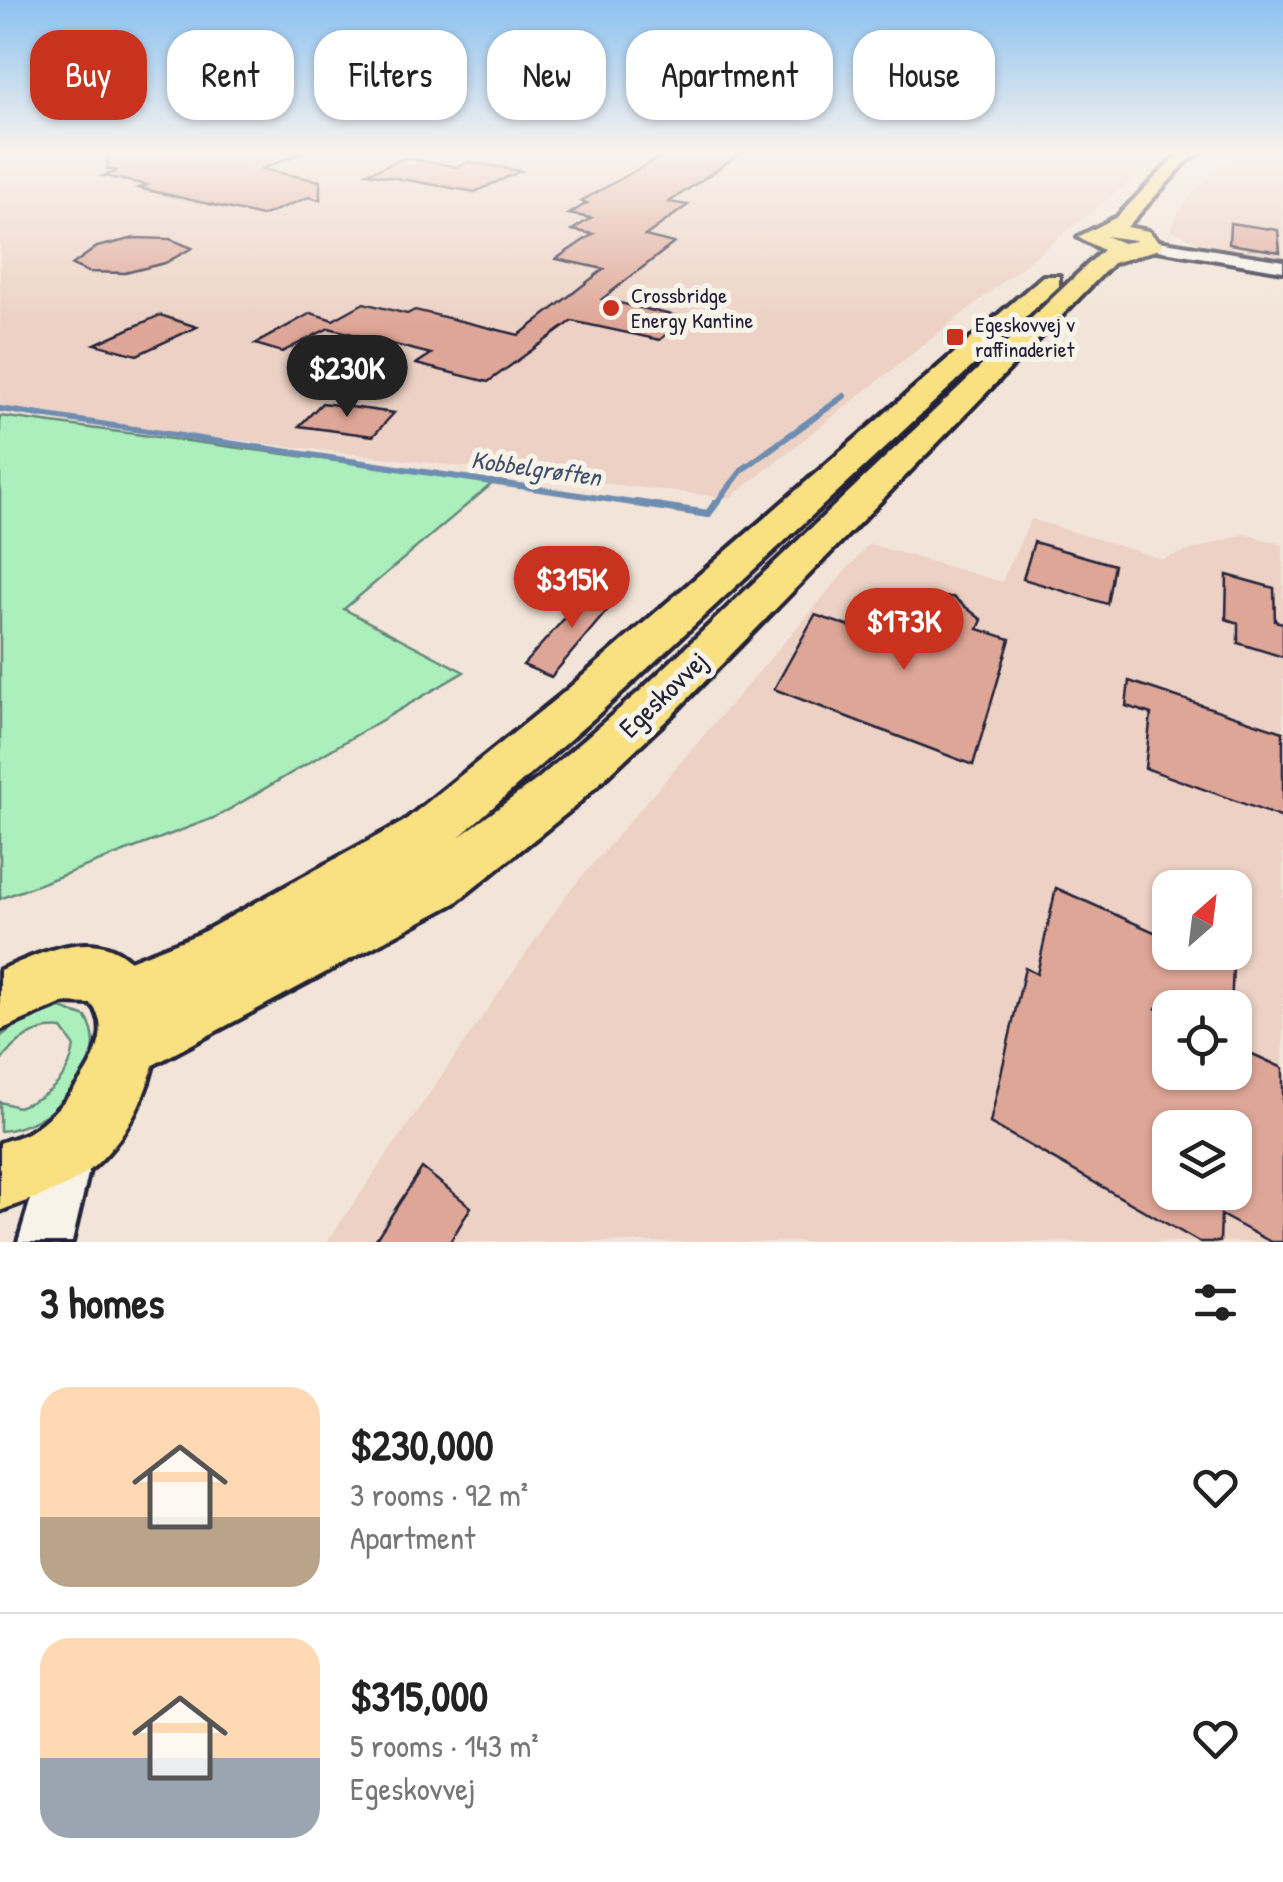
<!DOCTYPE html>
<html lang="en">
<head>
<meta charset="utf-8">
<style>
  body { margin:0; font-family:"Patrick Hand",sans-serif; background:#f6f6f6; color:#222; height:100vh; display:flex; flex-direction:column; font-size:38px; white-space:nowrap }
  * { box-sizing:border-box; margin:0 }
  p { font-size:32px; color:#767676 }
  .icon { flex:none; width:55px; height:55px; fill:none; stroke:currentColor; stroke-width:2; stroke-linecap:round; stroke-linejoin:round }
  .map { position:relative; height:1242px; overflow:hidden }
  .panel { display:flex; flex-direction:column; background:#fff; flex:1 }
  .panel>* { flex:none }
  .guide { position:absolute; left:30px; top:30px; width:1225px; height:90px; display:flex; gap:20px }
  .needle { width:65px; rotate:28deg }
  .fabs { position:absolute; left:1152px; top:870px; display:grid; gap:20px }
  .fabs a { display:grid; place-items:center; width:100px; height:100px; border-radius:20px; background:#fff; box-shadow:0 2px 8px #0004; font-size:50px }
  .price { position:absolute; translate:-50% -85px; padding:0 22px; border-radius:35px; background:#c8321e; color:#fff; font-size:32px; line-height:65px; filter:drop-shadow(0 2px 5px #0008) }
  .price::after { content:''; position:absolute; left:50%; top:60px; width:30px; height:22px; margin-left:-15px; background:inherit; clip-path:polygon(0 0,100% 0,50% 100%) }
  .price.active { background:#222; color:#fff }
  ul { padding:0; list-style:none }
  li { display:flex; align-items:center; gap:30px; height:250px; padding:0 40px }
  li+li { border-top:2px solid #e0e0e0 }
  li span { display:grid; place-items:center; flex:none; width:280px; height:200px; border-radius:30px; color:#555 }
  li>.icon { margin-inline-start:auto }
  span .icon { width:120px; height:120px; fill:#fffc; stroke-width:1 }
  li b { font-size:42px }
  h2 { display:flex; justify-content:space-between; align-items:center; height:120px; padding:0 40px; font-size:42px }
  .pill { padding:0 35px; border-radius:30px; background:#fff; box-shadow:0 2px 8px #0004; font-size:35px; line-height:90px }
  .pill.active { background:#c8321e; color:#fff }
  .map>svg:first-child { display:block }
  .built { fill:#ecd1c4; fill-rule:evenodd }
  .green { fill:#abf0bc; stroke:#66897c; stroke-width:2.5 }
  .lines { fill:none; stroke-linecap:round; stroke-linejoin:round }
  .stream-far1 { stroke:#6e8db1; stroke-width:6 }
  .stream { stroke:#6e8db1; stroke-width:8 }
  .building { fill:#dea697; stroke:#22223b; stroke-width:2.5; fill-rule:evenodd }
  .tertiary-casing { stroke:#22223b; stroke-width:8 }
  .primary-casing { stroke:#22223b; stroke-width:8 }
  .tertiary { fill:#f7f3e8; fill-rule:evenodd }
  .primary { fill:#f9e181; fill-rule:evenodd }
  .poi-dot { fill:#c8321e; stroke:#f7f3e8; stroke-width:4 }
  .labels { text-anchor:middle; stroke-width:10; stroke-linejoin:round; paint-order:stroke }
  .far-poi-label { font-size:22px; fill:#22223b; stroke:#f7f3e8; text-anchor:start }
  .far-water-label { font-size:25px; font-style:italic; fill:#424f6c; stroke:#f7f3e8 }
  .street-label { font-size:28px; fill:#22223b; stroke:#f7f3e8 }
</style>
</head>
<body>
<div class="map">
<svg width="1283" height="1242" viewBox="0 0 1283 1242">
  <rect width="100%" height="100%" fill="#f2e4d8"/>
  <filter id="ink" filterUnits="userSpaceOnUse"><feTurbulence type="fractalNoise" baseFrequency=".01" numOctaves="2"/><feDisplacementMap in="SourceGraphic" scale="20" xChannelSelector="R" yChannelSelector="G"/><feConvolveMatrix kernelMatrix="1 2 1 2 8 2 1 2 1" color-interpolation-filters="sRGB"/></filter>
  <g filter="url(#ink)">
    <!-- built -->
    <g class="built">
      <path d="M0 152H1167L730 498 0 412Z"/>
      <path d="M1235 152H1283V261L1210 248 1170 229 1183 204Z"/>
      <path d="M1031 519 1162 559 1245 534 1283 545V1242H327L567 894 869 544 1002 582ZM1170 888H1235V952H1170ZM1170 1008H1235V1072H1170ZM1170 1128H1235V1192H1170Z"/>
    </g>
    <!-- green -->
    <g class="green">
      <path d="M0 416 494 482 344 609 464 672 216 817 0 899Z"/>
      <path d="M61 1008 86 1017C117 1068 49 1128 0 1131V1102L18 1107C48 1097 71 1078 74 1045L62 1029C36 1026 14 1041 0 1063V1037L21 1021Z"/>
    </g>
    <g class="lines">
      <!-- stream-far1 -->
      <g class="stream-far1">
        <path d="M0 409 653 506"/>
        <path d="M714 506 743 469 844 396"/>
      </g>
      <!-- stream -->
      <path class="stream" d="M636 503 708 514 716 503"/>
    </g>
    <!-- building -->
    <g class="building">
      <path d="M108 152H303L261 169 320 181V200L309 197 262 216 138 188 147 185 103 176 118 171 107 169Z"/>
      <path d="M669 152H743L669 202 688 205 645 236 674 243 602 299 685 318 660 340 572 321 488 382 416 364 431 354 329 328 282 352 255 344 311 313 333 320 364 303 407 314 415 310 519 335 604 269 556 259 593 234 572 230 591 218 569 214 587 203 581 201Z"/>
      <path d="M405 158 458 167 469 162 521 171 475 192 367 173Z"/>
      <path d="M1230 223 1278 230 1280 252 1229 244Z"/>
      <path d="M135 238 170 239 192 248 165 263 125 273 88 272 72 265 97 247Z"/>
      <path d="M160 315 197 327 137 355 95 344Z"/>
      <path d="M322 403 394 413 373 436 299 426Z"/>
      <path d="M1034 542 1114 565 1107 604 1023 579Z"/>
      <path d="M1227 575 1274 588 1275 621 1283 623V657L1238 643V623L1226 619Z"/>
      <path d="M595 584 621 594 551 677 523 665Z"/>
      <path d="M883 597 913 607 917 599 953 597 982 620 978 629 1010 639 973 765 774 689 815 615 854 628 861 614 873 618Z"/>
      <path d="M1129 681 1283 732V818L1145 768 1151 714 1126 706Z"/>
      <path d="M1056 888 1170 939V952H1201L1233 967 1231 1008H1155L1170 1014V1072H1235V1046L1283 1068V1242H1271L1221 1215 1220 1242H1199L990 1123 1025 968 1037 974ZM1170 1128H1235V1192H1170Z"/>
      <path d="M422 1168 471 1207 450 1242H374Z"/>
    </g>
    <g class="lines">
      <!-- tertiary casing -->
      <g class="tertiary-casing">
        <g id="tertiary">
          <path d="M1152 240 1283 261V271L1146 248 1144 245Z"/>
          <path d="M68 1128 86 1135 93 1153 72 1242H18L50 1135Z"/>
        </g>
      </g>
      <!-- primary casing -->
      <g class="primary-casing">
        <path id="primary" d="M1180 152H1200L1186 162 1127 227 1148 231 1163 245 1159 249 1113 263 672 715 572 809 455 903 153 1065C143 1108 113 1158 74 1181 52 1194 24 1201 0 1211V1143C9 1139 21 1137 29 1132 61 1113 125 1040 91 1004L63 1003 0 1030V970C38 955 94 925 130 961L199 934 403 822 562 694 1043 276H1059V286L594 718 459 837 538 779 640 691 1103 250 1078 237 1117 217ZM1105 236 1135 240 1136 241 1123 243Z"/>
      </g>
      <!-- tertiary -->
      <use href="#tertiary" class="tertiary"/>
      <!-- primary -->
      <use href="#primary" class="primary"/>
    </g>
  </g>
  <!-- sky -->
  <linearGradient id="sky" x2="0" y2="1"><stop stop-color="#8bc1f1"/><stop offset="0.47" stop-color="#f9f3ed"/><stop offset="1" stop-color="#f9f3ed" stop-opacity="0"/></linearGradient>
  <rect width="1283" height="325" fill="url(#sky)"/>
  <!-- markers -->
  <g class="poi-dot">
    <circle cx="611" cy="308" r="10"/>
    <rect x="945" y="327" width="20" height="20" rx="5"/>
  </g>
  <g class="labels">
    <!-- far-poi labels -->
    <g class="far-poi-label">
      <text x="631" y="303">Crossbridge<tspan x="631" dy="25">Energy Kantine</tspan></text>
      <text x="975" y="332">Egeskovvej v<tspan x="975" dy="25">raffinaderiet</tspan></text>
    </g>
    <!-- far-water labels -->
    <g class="far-water-label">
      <text transform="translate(536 468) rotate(8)" y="9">Kobbelgrøften</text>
    </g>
    <!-- street labels -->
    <g class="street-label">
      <text transform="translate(663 694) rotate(-44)" y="10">Egeskovvej</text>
    </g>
  </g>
</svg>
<div class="fabs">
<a><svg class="needle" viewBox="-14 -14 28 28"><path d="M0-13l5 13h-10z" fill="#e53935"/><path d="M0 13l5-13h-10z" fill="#767676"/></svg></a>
<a><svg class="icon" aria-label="locate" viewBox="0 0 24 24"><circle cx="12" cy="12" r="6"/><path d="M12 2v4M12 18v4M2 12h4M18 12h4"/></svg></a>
<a><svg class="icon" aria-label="layers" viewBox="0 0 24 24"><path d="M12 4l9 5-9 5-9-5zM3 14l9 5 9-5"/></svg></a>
</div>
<b class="price active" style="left:347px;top:420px">$230K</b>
<b class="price" style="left:572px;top:631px">$315K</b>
<b class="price" style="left:904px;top:673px">$173K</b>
<div class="guide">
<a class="pill active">Buy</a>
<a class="pill">Rent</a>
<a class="pill">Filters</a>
<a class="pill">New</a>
<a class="pill">Apartment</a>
<a class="pill">House</a>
</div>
</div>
<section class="panel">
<h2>3 homes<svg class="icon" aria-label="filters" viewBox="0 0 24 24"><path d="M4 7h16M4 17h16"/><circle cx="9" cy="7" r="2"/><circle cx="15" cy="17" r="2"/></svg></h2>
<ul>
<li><span style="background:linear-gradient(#ffd9b3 65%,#b9a48a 0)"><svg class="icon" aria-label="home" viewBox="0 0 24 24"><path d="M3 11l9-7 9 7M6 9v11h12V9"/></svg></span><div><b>$230,000</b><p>3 rooms · 92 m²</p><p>Apartment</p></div><svg class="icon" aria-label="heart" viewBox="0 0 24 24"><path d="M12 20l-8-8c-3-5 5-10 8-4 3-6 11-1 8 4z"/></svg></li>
<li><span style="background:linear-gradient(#ffd9b3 60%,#9aa5b1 0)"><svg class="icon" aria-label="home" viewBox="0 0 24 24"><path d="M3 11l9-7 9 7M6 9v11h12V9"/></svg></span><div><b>$315,000</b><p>5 rooms · 143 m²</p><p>Egeskovvej</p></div><svg class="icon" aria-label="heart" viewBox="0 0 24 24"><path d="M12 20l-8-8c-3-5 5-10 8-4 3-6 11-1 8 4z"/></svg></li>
</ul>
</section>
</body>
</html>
